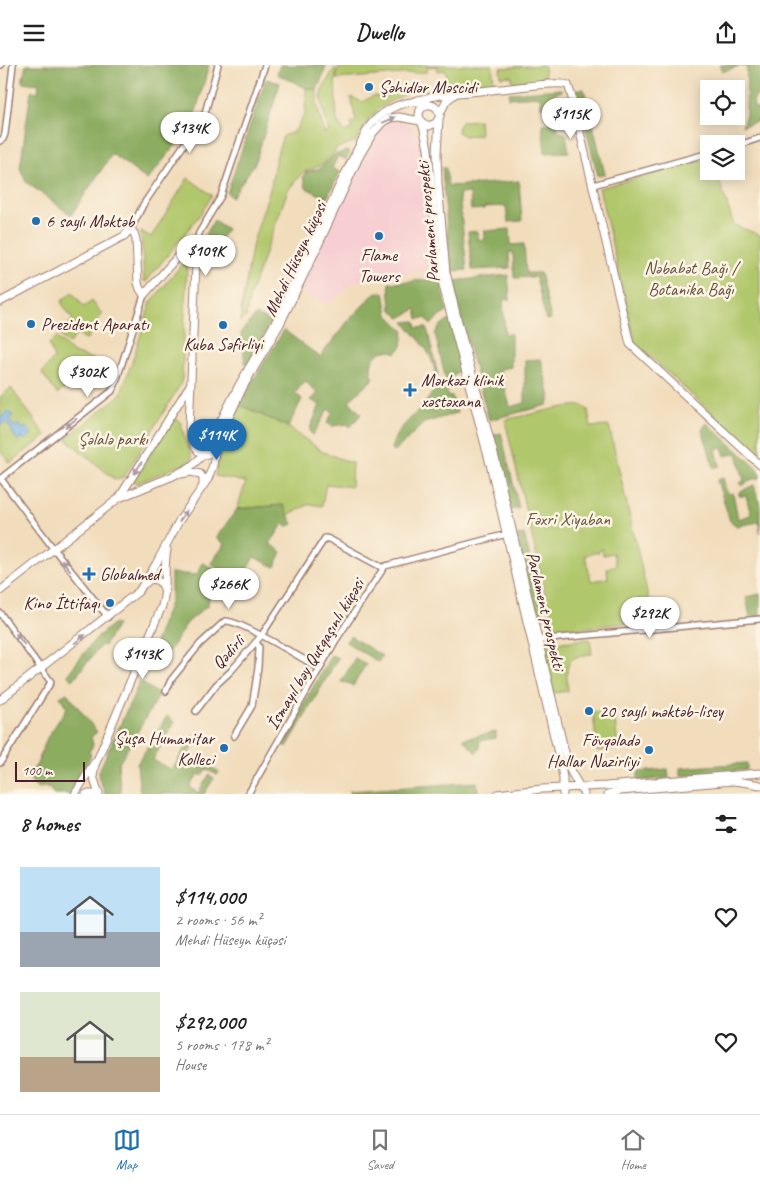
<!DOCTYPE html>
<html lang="en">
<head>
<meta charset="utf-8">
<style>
  body { margin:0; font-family:Caveat,sans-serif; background:#f2f2f2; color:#222; height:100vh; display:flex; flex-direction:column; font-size:19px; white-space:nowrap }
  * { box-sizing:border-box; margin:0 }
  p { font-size:16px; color:#767676 }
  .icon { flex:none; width:28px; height:28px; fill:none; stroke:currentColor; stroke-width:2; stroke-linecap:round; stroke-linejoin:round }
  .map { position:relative; height:729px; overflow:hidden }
  .drawer { display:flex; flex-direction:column; background:#fff; flex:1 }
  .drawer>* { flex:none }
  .fabs { position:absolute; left:700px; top:15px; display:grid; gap:10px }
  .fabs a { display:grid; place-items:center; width:45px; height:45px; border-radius:0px; background:#fff; box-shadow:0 2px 12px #0003; font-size:25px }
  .scale { position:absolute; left:15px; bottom:12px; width:70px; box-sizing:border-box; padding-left:5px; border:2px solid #4a1f2b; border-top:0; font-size:14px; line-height:18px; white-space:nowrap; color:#4a1f2b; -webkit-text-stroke:4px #fcf5e5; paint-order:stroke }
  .price { position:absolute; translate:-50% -42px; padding:0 11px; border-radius:18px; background:#fff; color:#222; font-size:16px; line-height:32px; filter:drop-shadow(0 1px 2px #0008) }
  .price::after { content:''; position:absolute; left:50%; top:30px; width:15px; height:11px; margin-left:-8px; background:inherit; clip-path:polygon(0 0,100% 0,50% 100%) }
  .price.active { background:#1f6fb2; color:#fff }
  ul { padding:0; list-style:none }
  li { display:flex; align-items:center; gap:15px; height:125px; padding:0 20px }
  li span { display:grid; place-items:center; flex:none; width:140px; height:100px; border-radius:0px; color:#555 }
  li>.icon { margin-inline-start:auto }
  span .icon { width:60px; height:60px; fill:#fffc; stroke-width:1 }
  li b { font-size:21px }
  h2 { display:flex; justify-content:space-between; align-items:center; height:60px; padding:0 20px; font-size:21px }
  header { display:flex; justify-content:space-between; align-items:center; height:65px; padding:0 20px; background:#fff; font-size:22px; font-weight:600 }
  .dock { display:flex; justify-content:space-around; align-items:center; height:70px; border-top:1px solid #e0e0e0; background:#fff; font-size:14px; color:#767676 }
  .dock a { display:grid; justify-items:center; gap:2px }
  .dock .active { color:#1f6fb2 }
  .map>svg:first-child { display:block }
  .built { fill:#f7cfd2 }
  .green { fill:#b1c76c; stroke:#7e734c; fill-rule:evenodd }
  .forest { fill:#8cac60; stroke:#6b6646 }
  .water { fill:#77b2e8; stroke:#60688a }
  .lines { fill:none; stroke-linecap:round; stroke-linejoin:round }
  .minor-casing { stroke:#9e7e73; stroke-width:8 }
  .major-casing { stroke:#9e7e73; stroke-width:9 }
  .minor { stroke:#fff; stroke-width:5 }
  .major { stroke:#fff; stroke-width:7 }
  .oneway { fill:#ae9aa0 }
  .poi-dot { fill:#1f6fb2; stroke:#fcf5e5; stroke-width:2 }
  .labels { text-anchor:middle; stroke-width:5; stroke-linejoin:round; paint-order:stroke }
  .poi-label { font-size:18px; fill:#4a1f2b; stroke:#fcf5e5; text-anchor:start }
  .street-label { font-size:18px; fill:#4a1f2b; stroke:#fcf5e5 }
  .park-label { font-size:18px; fill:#69513e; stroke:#fcf5e5 }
</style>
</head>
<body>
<header><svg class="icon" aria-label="menu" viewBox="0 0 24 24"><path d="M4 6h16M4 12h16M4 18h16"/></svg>Dwello<svg class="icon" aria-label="share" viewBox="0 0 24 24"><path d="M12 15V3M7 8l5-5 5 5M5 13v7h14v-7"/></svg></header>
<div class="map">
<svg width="760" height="729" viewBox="0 0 760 729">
  <rect width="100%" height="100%" fill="#fcf5e5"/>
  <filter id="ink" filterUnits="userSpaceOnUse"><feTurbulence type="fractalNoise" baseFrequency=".02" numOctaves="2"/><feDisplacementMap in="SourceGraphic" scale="10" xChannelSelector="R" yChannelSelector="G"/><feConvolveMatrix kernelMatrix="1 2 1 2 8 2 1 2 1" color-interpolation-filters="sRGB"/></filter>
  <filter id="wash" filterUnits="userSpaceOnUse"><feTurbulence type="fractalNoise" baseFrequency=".0096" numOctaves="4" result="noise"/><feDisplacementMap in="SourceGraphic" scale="20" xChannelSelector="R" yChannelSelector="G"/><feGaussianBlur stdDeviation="1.12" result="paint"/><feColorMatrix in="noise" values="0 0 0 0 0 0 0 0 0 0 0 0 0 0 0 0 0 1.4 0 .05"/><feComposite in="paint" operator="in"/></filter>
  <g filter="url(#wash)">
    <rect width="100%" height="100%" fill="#f1dcbb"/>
    <!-- built -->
    <path class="built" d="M398 56 406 57 416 65 420 75 424 91 427 139 438 203 354 217 327 240 299 226 369 80 378 66 383 61 390 57Z"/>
    <!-- green -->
    <g class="green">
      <path d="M337 0H492L494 18 448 22 446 5 438 6 437 1 427 2V7L336 14 339 3Z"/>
      <path d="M544 0 545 15 512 17V11L501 12 500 3Z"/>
      <path d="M335 3 337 6 335 15 337 57 345 67 352 64 351 58 356 57 351 32 362 37 373 31H381V27L410 24V27L393 35 380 43 369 54 356 76 336 84 333 90 321 100 302 108 288 125 250 230 246 252 241 257 242 239 253 177 271 121C273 104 277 87 283 71L294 67 305 49 306 23 317 25V39L324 68 329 67 321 35 322 24Z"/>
      <path d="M479 55 480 70 464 71 458 67V61L462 56Z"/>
      <path d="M709 93V106H716L734 160 760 170V392L635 278 599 123Z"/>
      <path d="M188 113 212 130 202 147 146 217 144 216 141 166 151 172Z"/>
      <path d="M183 198H185L187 200 182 314 180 320 124 412 118 415 113 413 68 376 67 374 69 371 120 330 132 297 151 237Z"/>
      <path d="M72 227 84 242 92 236 102 249 87 274 76 270 69 279 58 269 73 255 61 237Z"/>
      <path d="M56 272 73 288 93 294 89 306 57 329 42 308 54 293 49 279Z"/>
      <path d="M11 323 46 371 10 398 0 386V332Z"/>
      <path d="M240 340 288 362 323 387 352 398 351 422 326 419 322 441 310 439 288 450 283 440 237 444 246 417 215 411 221 380Z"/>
      <path d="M581 340 588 345 591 362 609 361 653 553 629 558 555 566 552 558 505 355 558 343ZM602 483 603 490 613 488 616 500 607 503 608 513 591 516 585 490 599 487Z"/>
      <path d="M174 354 178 355 181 358 184 371 191 389V394L188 397 138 418H135L134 414Z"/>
      <path d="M590 574 592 589C564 591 566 602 568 626L554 628 543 579Z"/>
      <path d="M614 645 618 684 597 686 593 647Z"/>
    </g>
    <!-- forest -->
    <g class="forest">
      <path d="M26 0H209L194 53 179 76 147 115 112 89 71 150 26 117 20 103 31 26 38 27 39 19 22 17Z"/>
      <path d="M280 0H325V5L317 25 306 23 277 9Z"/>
      <path d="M720 0H760V26L753 36 754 42 760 46 759 56 742 61 746 49 747 2 740 1 722 7Z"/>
      <path d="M266 14 280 18 255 98 232 132 227 128Z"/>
      <path d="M561 24 562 26 553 29 558 66 566 69 569 87 545 88 542 59H551L550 42H541L540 31 509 33V28Z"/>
      <path d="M584 24 605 109 598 111 576 25Z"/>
      <path d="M346 86 350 87 346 95 338 91 332 103 340 107 327 133 306 123 303 112 305 108 320 103 336 89Z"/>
      <path d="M442 103H446L448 121 482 119 519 116 522 156 508 157 506 141 484 142V144L471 145 470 128 459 129 467 205 451 206Z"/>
      <path d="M214 155 227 164 215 182 205 170Z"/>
      <path d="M510 164 511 180 524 179 526 208H540L551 254 546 255 536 212 514 213 513 187H509L510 203 472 205 468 167 477 166 479 175 485 174 484 166Z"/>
      <path d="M508 210 510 234 503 235 505 269H511V302L500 304 510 342 525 338V295L541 294 550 333 548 340 489 355 460 250 453 216Z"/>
      <path d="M440 214 447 247 437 253 431 260 426 253 418 254 416 244 400 253 391 244 389 218Z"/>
      <path d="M384 227 388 250 404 266 402 281 396 288C380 279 364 298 374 313L349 336 361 349 350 362 347 359 332 361 327 358 333 347 328 344 313 370 310 367 311 361 320 340 311 335 318 328 305 316 295 328 302 334 288 362 240 340 251 319 284 265 320 292 348 256 374 229Z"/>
      <path d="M256 250 271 256 249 299 245 298 241 267Z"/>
      <path d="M450 255 463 303 446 316 435 268 441 260Z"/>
      <path d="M415 256 417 263 426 262 428 267 438 310H436C431 285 420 276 404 257Z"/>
      <path d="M445 317 448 332 452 331 457 348 424 358 394 387 391 384C393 378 395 371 399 366 410 352 430 337 436 320Z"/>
      <path d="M707 358 760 406V413L753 414 742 421 739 418 744 416 737 388 725 391 722 382 716 384 720 401 714 403 702 364Z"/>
      <path d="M501 368 519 443 511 445 493 370Z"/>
      <path d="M723 413 727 429 733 428 738 454 751 450 746 431H739V427L754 420 758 435H760V468L759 457 737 461 730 456 717 415Z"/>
      <path d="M283 440 293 459 288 461 283 459 270 479 282 487 275 502 254 492 239 519 216 527 220 506 211 498 225 479 216 473 237 444Z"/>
      <path d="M524 469 544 551 538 558 517 471Z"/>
      <path d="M203 498 214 504 208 540 187 558 158 603 146 602 171 535V508L197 510Z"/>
      <path d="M760 529V551L750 552 746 532Z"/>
      <path d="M114 558 117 560 104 581 101 580 73 615 67 610 96 573Z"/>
      <path d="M350 571 382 591 378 597 346 577Z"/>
      <path d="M331 590 338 593 287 682 281 679Z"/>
      <path d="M355 593 366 599 353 621 348 618 341 617Z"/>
      <path d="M140 616 159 630 118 700 121 729H105L99 713V706Z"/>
      <path d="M67 628 97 667 91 672 93 680 89 687 91 690 72 729H54L48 722 36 723 28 711 37 699 47 673 67 643 60 632Z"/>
      <path d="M167 651 174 657 153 695 172 705 192 671 198 674 184 698 196 705 201 696 219 707 217 710 206 704 202 711 198 709 190 722 198 728 209 710 214 713 204 729H140L137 699Z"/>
      <path d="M496 667V673L479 676 480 683 476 688 463 674Z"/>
      <path d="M747 698V705L680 711V703Z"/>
      <path d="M668 704 669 713 638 716V707Z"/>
      <path d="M477 717 478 728 462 729H350V726Z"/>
    </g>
    <!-- water -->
    <path class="water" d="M9 346 13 351 9 355 15 362 19 359 23 364 26 362 32 369 25 375 22 372 18 376 11 366 12 365 6 357 1 360 0 358V353Z"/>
  </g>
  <g filter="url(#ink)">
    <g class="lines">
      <!-- minor casing -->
      <g class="minor-casing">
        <g id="minor">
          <path d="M0 0H1"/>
          <path d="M0 76 3 74 5 69 13 0"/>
          <path d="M736 81 760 73"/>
          <path d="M593 120 709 88"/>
          <path d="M131 164 143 140 202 53 205 48 218 0"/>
          <path d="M196 198V179L199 168 221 131 265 0"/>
          <path d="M0 414 112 326 115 320 144 230"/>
          <path d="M1 414 53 483 108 552"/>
          <path d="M0 548 51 617 0 698"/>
          <path d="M538 575 760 554"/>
          <path d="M166 626 171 615 200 579 225 556C238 554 305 595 320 604"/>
          <path d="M196 646 216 620 231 606 261 571 325 473 329 474 383 503"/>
          <path d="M234 671 252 641 258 603 259 582 256 577"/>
          <path d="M248 729 336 575 385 501 507 469"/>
        </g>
      </g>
      <!-- major casing -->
      <g class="major-casing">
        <g id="major">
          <path d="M414 36C445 27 478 27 510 23 523 22 557 16 568 20L571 29 630 279 760 400"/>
          <path d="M440 49 446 36 454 30"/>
          <path d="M439 54 437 88 438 119 446 207 458 257 496 397 564 684 571 707 584 729"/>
          <path d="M421 57 429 61 436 58 440 51C439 43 434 39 426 40L420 45 419 50 424 65 428 84 437 185 443 220 490 399 561 701 563 713V729"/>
          <path d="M0 237 124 171 131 164 134 168 136 174 138 218 140 224 144 230 178 191 182 190H186L192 193 196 199 189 362C190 375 201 403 215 382L243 322 280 259 315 187 359 92 373 68 383 57 390 53 399 52 420 56"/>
          <path d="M191 363C195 374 202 379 212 370"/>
          <path d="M181 409 191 407 200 409 203 413V420"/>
          <path d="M119 433 190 320"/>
          <path d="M146 518 149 515 155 514 162 519 164 524"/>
          <path d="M0 526 119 433 173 411 190 402 200 393 211 375 239 320 276 256 340 119 368 63C378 49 399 36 416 37 420 37 424 39 428 39"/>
          <path d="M0 635 139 526 156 499 179 456 208 414 213 400 216 381"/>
          <path d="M75 729 94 698"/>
          <path d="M86 729H93"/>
          <path d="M99 729 93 711 95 700 162 541C168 522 163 503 167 485"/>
          <path d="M497 729 542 724 606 721 760 708"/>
          <path d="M608 729 620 726 733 716 749 718 760 720"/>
        </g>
      </g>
      <!-- minor -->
      <use href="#minor" class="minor"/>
      <!-- major -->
      <use href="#major" class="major"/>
    </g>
    <!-- one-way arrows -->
    <defs><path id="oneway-solid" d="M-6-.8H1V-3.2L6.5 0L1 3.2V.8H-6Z" transform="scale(1.25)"/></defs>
    <g class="oneway">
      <use href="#oneway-solid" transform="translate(389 55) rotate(-23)"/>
      <use href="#oneway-solid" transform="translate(71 358) rotate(142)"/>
      <use href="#oneway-solid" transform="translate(138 403) rotate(122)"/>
      <use href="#oneway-solid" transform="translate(183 451) rotate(-56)"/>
      <use href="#oneway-solid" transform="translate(66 500) rotate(-128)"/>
      <use href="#oneway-solid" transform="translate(20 574) rotate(-127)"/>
      <use href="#oneway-solid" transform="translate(80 574) rotate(-38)"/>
    </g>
  </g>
  <!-- markers -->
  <g class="poi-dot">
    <circle cx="369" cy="22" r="5"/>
    <circle cx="36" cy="156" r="5"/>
    <circle cx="379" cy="171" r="5"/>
    <circle cx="31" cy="259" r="5"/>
    <circle cx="223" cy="260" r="5"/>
    <path d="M407.5 317.5h5v5h5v5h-5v5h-5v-5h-5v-5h5z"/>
    <path d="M86.5 501.5h5v5h5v5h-5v5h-5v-5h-5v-5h5z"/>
    <circle cx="110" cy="538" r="5"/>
    <circle cx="589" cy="646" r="5"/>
    <circle cx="224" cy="683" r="5"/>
    <circle cx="649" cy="685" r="5"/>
  </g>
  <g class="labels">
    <!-- poi labels -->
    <g class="poi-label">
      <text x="379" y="28">Şəhidlər Məscidi</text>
      <text x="46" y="162">6 saylı Məktəb</text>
      <text x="379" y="196" text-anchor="middle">Flame<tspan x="379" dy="21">Towers</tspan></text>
      <text x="41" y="265">Prezident Aparatı</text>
      <text x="223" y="285" text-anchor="middle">Kuba Səfirliyi</text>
      <text x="421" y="321">Mərkəzi klinik<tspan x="421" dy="21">xəstəxana</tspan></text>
      <text x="100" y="515">Globalmed</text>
      <text x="100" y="544" text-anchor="end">Kino İttifaqı</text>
      <text x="599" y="652">20 saylı məktəb-lisey</text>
      <text x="214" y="679" text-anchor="end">Şuşa Humanitar<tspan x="214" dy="21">Kolleci</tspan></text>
      <text x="639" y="681" text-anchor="end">Fövqəladə<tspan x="639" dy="21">Hallar Nazirliyi</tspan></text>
    </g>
    <!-- street labels -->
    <g class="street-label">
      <text transform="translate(428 157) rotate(-95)" y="6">Parlament prospekti</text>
      <text transform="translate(295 194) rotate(-65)" y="6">Mehdi Hüseyn küçəsi</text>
      <text transform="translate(546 546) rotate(77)" y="6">Parlament prospekti</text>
      <text transform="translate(228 587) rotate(-48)" y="6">Qədirli</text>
      <text transform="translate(315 589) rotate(-59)" y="6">İsmayıl bəy Qutqaşınlı küçəsi</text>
    </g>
    <!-- park labels -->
    <g class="park-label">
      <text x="691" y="209">Nəbabət Bağı /<tspan x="691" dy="21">Botanika Bağı</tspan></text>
      <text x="113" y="380">Şəlalə parkı</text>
      <text x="568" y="460">Fəxri Xiyaban</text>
    </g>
  </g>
</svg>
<div class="fabs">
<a><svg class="icon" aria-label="locate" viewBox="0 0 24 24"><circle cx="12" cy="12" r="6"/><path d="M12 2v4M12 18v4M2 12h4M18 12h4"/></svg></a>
<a><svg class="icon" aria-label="layers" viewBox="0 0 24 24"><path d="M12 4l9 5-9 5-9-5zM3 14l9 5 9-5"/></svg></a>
</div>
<div class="scale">100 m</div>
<b class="price" style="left:571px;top:75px">$115K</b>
<b class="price" style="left:190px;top:89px">$134K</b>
<b class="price" style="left:206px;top:212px">$109K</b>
<b class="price" style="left:88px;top:333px">$302K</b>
<b class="price active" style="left:217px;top:396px">$114K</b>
<b class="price" style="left:229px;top:545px">$266K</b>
<b class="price" style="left:650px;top:574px">$292K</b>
<b class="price" style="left:143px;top:615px">$143K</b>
</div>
<section class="drawer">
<h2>8 homes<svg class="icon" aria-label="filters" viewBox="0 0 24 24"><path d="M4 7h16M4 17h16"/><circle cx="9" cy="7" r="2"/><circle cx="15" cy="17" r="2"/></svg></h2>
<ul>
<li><span style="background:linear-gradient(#bfe0f5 65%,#9aa5b1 0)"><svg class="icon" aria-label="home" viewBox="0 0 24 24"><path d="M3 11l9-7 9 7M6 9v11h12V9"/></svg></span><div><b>$114,000</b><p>2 rooms · 56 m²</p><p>Mehdi Hüseyn küçəsi</p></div><svg class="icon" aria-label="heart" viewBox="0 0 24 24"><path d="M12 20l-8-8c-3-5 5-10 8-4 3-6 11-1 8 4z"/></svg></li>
<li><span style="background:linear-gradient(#dfe7d0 65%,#b9a48a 0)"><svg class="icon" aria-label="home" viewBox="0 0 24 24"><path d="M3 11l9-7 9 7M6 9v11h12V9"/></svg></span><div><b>$292,000</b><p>5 rooms · 178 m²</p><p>House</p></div><svg class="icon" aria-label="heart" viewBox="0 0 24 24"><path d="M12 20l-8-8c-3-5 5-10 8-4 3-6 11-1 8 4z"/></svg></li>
</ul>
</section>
<nav class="dock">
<a class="active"><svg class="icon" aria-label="map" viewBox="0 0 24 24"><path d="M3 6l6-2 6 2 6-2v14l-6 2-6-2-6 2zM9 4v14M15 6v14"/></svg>Map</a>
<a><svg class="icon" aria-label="saved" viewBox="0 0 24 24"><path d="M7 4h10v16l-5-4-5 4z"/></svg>Saved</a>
<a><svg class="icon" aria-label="home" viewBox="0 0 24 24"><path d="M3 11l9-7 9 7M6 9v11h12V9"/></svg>Home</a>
</nav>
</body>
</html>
